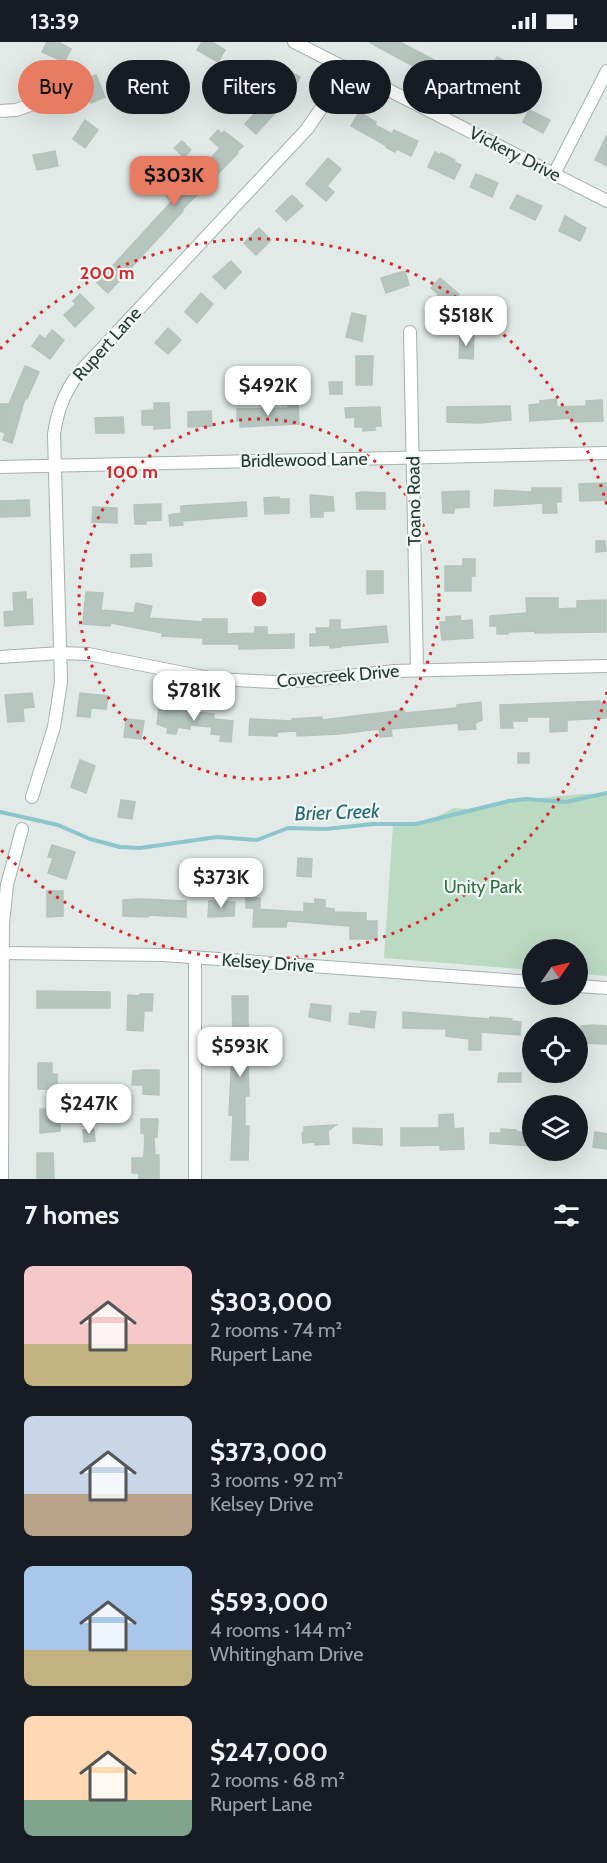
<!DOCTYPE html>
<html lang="en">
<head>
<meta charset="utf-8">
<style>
  body { margin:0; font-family:Cabin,sans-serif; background:#20242c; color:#f1f3f6; height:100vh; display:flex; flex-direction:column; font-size:22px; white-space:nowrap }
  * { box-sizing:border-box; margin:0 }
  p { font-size:20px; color:#9ea1a6 }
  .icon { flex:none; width:33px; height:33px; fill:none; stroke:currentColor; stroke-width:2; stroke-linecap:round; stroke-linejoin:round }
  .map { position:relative; height:1137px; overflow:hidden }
  .side { display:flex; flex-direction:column; background:#171b24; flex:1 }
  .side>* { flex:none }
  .banner { position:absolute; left:18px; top:18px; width:572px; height:54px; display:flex; gap:12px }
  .needle { width:39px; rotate:56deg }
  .tools { position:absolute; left:522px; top:897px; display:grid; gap:12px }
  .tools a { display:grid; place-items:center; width:66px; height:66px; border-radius:50%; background:#171b24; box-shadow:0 6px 24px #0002; font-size:30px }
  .price { position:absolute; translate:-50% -51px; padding:0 14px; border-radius:12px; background:#fff; color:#222; font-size:20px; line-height:39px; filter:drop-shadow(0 2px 3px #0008) }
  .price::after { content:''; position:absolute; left:50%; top:36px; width:18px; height:14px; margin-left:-9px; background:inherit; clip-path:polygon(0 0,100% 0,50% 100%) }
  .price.active { background:#e77c62; color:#111 }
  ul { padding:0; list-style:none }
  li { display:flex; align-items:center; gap:18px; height:150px; padding:0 24px }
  li span { display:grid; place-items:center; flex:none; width:168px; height:120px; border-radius:9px; color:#555 }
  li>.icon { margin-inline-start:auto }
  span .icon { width:72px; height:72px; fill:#fffc; stroke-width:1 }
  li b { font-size:26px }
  h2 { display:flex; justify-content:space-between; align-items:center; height:72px; padding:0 24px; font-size:26px }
  .chip { padding:0 21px; border-radius:27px; background:#171b24; box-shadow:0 6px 24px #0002; font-size:21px; line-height:54px }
  .chip.active { background:#e77c62; color:#111 }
  .status { display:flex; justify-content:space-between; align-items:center; height:42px; padding:0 30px; background:#171b24; direction:ltr }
  .status svg { height:16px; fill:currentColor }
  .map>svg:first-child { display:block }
  .green { fill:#bbdac2 }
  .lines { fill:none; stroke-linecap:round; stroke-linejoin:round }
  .stream { stroke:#8dc5cc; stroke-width:4 }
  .building { fill:#b7c5bf; stroke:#b4c3bc; stroke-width:1.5 }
  .street-casing { stroke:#a4b2ac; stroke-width:14 }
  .street { stroke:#fff; stroke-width:12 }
  .ring { fill:none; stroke:#d62828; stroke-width:3; stroke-dasharray:3 6 }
  .labels { text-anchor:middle; stroke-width:4.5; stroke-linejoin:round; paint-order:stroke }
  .street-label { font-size:18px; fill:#233a32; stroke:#f1f7f4 }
  .park-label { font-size:18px; fill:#306d45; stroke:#f1f7f4 }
  .water-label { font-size:20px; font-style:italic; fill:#226871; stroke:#f1f7f4 }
  .centre { fill:#d62828; stroke:#f1f7f4; stroke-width:3 }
  .ring-label { font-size:18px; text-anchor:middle; font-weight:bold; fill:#d62828; stroke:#f1f7f4; stroke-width:4.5; stroke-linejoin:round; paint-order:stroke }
</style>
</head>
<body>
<div class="status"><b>13:39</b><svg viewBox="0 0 49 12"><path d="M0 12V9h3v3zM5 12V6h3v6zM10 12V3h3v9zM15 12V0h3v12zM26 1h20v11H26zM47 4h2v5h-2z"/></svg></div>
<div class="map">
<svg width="607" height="1137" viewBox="0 0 607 1137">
  <rect width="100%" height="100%" fill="#e1eae6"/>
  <!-- green -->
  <path class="green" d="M583 752H607V934L578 932V908H532V928L384 916 393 783 412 784 426 780 454 766 469 767 508 759Z"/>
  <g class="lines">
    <!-- stream -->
    <path class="stream" d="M0 770 58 783 90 797 120 805 140 806 217 795 257 798 288 786 326 787 373 782H416L509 759 526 757 566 760 607 751"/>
  </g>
  <!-- building -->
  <g class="building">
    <path d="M47 0H58L71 7 64 20 42 10Z"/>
    <path d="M202 0H212L225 8 218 20 197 8Z"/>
    <path d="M369 0H400L451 27 452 24 463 30 468 22 488 32 497 15 509 21 495 50 511 57 505 71 455 46 457 43 432 30 430 33Z"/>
    <path d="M284 26 300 35 289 59 275 51 282 37 279 35Z"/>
    <path d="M170 30 181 40 173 49 162 40Z"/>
    <path d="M96 33 105 55 91 61 81 39Z"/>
    <path d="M264 61 275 71 256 92 245 82Z"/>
    <path d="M529 68 550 78 543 91 523 80Z"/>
    <path d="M359 70 376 80 375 83 392 92 394 88 418 99 411 114 397 107 395 110 386 105 387 104 351 84Z"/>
    <path d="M85 78 98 88 85 106 73 97Z"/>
    <path d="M218 88 222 92 224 89 243 104 237 110 238 111 182 168 183 169 108 251 97 241 172 159 167 154 183 137 182 136 196 122 201 127 220 106 210 97Z"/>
    <path d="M607 93V124L595 118Z"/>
    <path d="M182 99 191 108 184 115 174 106Z"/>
    <path d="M55 109 58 124 37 128 33 113Z"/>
    <path d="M435 110 440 113 441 111 455 118 454 120 461 123 454 137 428 125Z"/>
    <path d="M328 116 341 127 327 144 334 150 326 159 306 142Z"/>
    <path d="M476 132 498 141 492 155 470 145Z"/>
    <path d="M292 153 303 164 286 179 276 169Z"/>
    <path d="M517 153 542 164 535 178 510 166Z"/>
    <path d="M565 174 586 186 580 199 559 189Z"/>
    <path d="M259 186 271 198 256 213 244 201Z"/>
    <path d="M231 219 241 230 225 247 213 235Z"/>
    <path d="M405 229 409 243 386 251 381 236Z"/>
    <path d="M440 236 459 252 448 264 437 255 439 253 431 246Z"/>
    <path d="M201 251 213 262 197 281 185 270Z"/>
    <path d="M80 252 94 266 75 285 64 273 76 262 73 259Z"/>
    <path d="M352 271 366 274 362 299 346 295Z"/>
    <path d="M168 286 181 298 168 312 155 301Z"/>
    <path d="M52 288 64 298 50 317 32 304 40 293 45 297Z"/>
    <path d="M460 292 474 293 473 317 459 316Z"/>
    <path d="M356 314H373L372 343H356Z"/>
    <path d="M25 324 39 330 27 357 25 356 12 401 3 398 5 391 0 389V362H9Z"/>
    <path d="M329 340H342V352H330Z"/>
    <path d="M556 357 557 365 586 364V359L602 358 603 379 571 380V376L530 379 529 363 540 362V359Z"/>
    <path d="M154 361H169L170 386 154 387V383H142V369L154 368Z"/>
    <path d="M288 363H298L299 382 240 385V379H237V367L288 366Z"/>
    <path d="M510 364 511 378 479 381 447 380V365Z"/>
    <path d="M380 365 381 384H375V388L363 389V385H355V375L346 376 345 366Z"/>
    <path d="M211 369 212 384 188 385V370Z"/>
    <path d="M123 375 124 391H96L95 376Z"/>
    <path d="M607 441V458L580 459 579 442Z"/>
    <path d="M532 446H561V460H556L557 471H543V461L494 464 495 448 532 450Z"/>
    <path d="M469 449V465L454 466V471H443L442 450Z"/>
    <path d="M361 450 385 451V467H357L356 451Z"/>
    <path d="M310 453 333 455 334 469H323V475H311Z"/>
    <path d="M279 455V457H289V471L265 472 264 456Z"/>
    <path d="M29 458 30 474 1 475 0 459Z"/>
    <path d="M246 460 247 474 182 479 183 483 170 484 169 473 181 471V464Z"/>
    <path d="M161 462V478L146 479V482H135L134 463Z"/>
    <path d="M93 465 117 466V481L92 480Z"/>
    <path d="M596 499H605L606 509 596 510Z"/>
    <path d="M151 512 152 524 131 525V513Z"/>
    <path d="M463 517H475V534H471V549H445V524H463Z"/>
    <path d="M367 529H383V551L367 552Z"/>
    <path d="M26 550V558L32 557 33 582 5 584 4 570 14 569 13 551Z"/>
    <path d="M86 550 103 551 101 568 134 571 136 561 152 564 149 576 203 580V577H227V592L255 591V585H267V593L294 592V606L239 607V602H203V596L162 594 163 591 111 581 110 584 83 582Z"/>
    <path d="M526 556H558V567L577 566V559L606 558V590L535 591V589L508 590V592H497V584H490V574L527 571Z"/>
    <path d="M460 574 461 579 472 578 473 596 442 598 440 580H446V575Z"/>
    <path d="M330 578H340V588L386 584 388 600 341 604V605L330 606V603L310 604V592H317L316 586H330Z"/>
    <path d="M32 651 34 665 23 666 24 679 8 680 5 653Z"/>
    <path d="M80 651 108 654 106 667 91 666 90 675 77 674Z"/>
    <path d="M600 659V661H606L607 676 567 678V689L550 690V675H527V679H512L513 686H501L500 663Z"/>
    <path d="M481 660 482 678 475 681 476 687 459 688 458 681 391 687 392 694 380 695 379 687 339 692 297 694V689L277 690V694L249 693 250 677 292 679V677L322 675V678L404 668 405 671 457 666V663Z"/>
    <path d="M159 666 214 672V677L233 679 231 700 220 699 221 693 211 692 212 685 190 683V687L178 685 176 692 167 691 168 686 157 682Z"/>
    <path d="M126 677 144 679 141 697 124 695Z"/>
    <rect x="518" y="711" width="11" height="10"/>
    <path d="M80 718 95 724 86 751 71 745Z"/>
    <path d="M121 758 135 760 132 777 118 775Z"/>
    <path d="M52 803 75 810 66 837 48 831 53 816 48 815Z"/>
    <path d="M298 816 312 817 311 835 297 834Z"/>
    <path d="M47 849H63V874L47 875Z"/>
    <rect x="246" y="856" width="14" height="10"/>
    <path d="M141 857 186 859V875L148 873V875L123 874V858Z"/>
    <path d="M315 857 325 858V866L334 867V870L366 871V879H377V897H350V884L287 879 286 885H253L254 867 304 870V861L315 862Z"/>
    <path d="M209 859 235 860 234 874 208 875Z"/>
    <path d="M37 949 110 950V966H37Z"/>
    <path d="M140 952H153L152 969H144L143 989 127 988 128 953 140 954Z"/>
    <path d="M232 954H248V1008L253 1009V1023H248L249 1054H245V1084H249L248 1118H231L233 1073H229L233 992Z"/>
    <path d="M311 962 331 964 330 979 309 975Z"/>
    <path d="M361 969 376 970 374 986 349 982 350 971 361 972Z"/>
    <path d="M403 970 489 977 490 975 512 977 511 979 521 980 520 993 481 990V1008H469V997L446 994V987L403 986Z"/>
    <path d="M593 983 607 984V1002L580 1001 581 984Z"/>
    <path d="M38 1021H52V1032H57V1047H38Z"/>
    <path d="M143 1028H159V1053L143 1052V1043H132L133 1029Z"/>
    <path d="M499 1031H521V1040H498Z"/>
    <path d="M40 1067H54V1076H60V1089L40 1091Z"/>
    <path d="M453 1072 454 1087 463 1086 464 1107 440 1108V1103L401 1104V1086H439V1073Z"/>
    <path d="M141 1077H158L157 1095H154L155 1113H159V1137H139V1131H132V1116H143L144 1113 145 1092 141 1091Z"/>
    <path d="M336 1083 328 1089 329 1102 315 1103V1100L303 1101 302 1091 304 1090V1085Z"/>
    <path d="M353 1086 382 1087V1103L353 1101Z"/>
    <path d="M94 1087 95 1099 84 1100 83 1088Z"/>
    <path d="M501 1087 516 1088V1090H532V1104L490 1101V1091H501Z"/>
    <path d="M595 1090 607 1092V1107L593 1105Z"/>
    <path d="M37 1111H53L54 1136H37Z"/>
  </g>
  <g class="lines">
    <!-- street casing -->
    <g class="street-casing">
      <g id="street">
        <path d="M294 0 607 159"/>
        <path d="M0 69 16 68 42 59"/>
        <path d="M554 132 607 29"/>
        <path d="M410 290 417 628"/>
        <path d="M0 425 607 411"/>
        <path d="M0 615 60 611 88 612 214 637 275 640 312 638 394 629 607 624"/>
        <path d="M32 755 54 685 61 640 54 393C57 369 64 351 78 332L307 87 322 65 342 24"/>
        <path d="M3 911 163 913 532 940"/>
        <path d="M578 944 607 946"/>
        <path d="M2 1137 3 881 7 843 22 787"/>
        <path d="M195 1137V916"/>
      </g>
    </g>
    <!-- street -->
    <use href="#street" class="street"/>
  </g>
  <!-- distance rings -->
  <g class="ring">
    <circle cx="259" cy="557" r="180"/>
    <path d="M607 650A360 360 0 0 1 0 807M0 307A360 360 0 0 1 607 464"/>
  </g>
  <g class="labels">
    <!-- street labels -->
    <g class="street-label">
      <text transform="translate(515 112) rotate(27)" y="6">Vickery Drive</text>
      <text transform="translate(107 302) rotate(-48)" y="6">Rupert Lane</text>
      <text transform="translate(304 418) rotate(-1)" y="6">Bridlewood Lane</text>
      <text transform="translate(414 459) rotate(-91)" y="6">Toano Road</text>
      <text transform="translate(338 634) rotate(-5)" y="6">Covecreek Drive</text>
      <text transform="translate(268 921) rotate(4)" y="6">Kelsey Drive</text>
    </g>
    <!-- park labels -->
    <g class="park-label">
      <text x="483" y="851">Unity Park</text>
    </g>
    <!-- water labels -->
    <g class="water-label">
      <text transform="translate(337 770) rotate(-2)" y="7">Brier Creek</text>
    </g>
  </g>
  <circle cx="259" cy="557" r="9" class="centre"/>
  <g class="ring-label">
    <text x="107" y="237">200 m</text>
    <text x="132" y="436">100 m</text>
  </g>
</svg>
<div class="tools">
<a><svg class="needle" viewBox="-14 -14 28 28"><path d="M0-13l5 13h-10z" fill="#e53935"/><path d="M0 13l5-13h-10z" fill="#9ea1a6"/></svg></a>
<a><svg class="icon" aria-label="locate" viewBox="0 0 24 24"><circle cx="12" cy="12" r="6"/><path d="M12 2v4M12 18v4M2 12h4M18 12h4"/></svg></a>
<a><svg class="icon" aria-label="layers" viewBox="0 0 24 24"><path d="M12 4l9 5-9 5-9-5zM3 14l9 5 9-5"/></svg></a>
</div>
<b class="price active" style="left:174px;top:165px">$303K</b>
<b class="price" style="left:466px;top:305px">$518K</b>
<b class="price" style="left:268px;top:375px">$492K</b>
<b class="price" style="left:194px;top:680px">$781K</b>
<b class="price" style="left:221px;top:867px">$373K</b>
<b class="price" style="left:240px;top:1036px">$593K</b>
<b class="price" style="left:89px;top:1093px">$247K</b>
<div class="banner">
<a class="chip active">Buy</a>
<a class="chip">Rent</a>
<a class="chip">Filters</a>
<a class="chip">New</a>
<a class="chip">Apartment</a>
</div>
</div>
<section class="side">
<h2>7 homes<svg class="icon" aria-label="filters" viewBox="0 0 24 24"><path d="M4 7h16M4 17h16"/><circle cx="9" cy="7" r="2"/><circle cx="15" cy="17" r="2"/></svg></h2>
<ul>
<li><span style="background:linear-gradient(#f6c9c9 65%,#c2b280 0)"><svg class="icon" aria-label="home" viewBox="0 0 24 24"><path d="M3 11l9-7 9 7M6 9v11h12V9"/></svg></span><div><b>$303,000</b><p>2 rooms · 74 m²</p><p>Rupert Lane</p></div></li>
<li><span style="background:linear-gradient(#c9d6e8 65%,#b9a48a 0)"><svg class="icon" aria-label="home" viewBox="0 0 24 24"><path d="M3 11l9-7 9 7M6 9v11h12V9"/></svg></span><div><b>$373,000</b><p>3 rooms · 92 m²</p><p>Kelsey Drive</p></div></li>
<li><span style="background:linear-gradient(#a9c7e8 70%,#c2b280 0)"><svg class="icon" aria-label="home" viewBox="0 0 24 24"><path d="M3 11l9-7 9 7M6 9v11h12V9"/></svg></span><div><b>$593,000</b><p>4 rooms · 144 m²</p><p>Whitingham Drive</p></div></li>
<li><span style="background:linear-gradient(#ffd9b3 70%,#7fa58c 0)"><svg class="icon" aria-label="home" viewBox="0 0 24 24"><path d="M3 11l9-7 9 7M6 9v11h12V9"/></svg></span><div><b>$247,000</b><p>2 rooms · 68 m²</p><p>Rupert Lane</p></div></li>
</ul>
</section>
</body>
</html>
